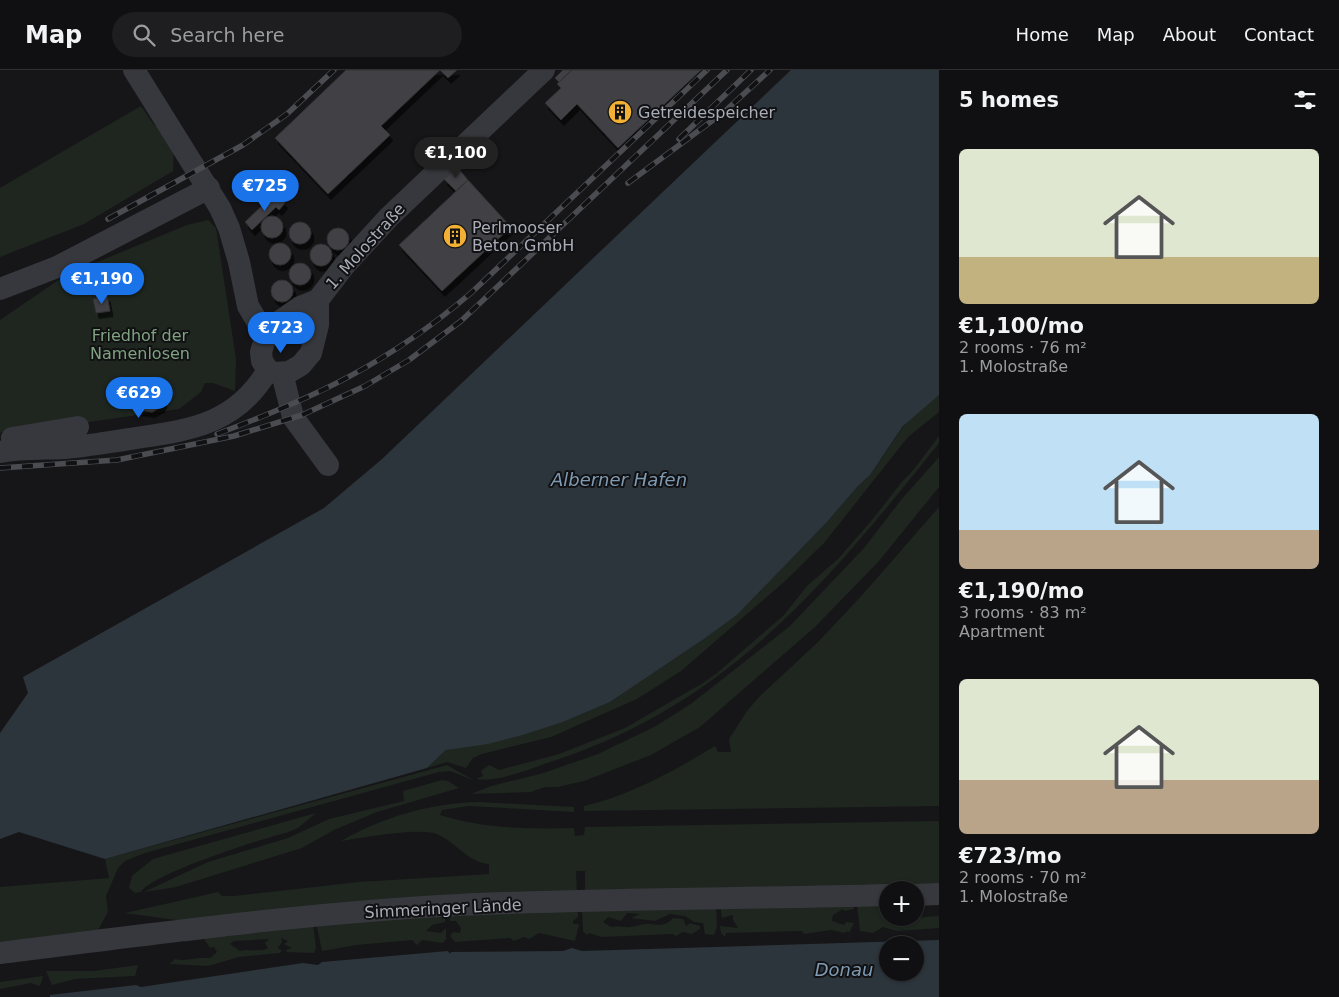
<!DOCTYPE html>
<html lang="en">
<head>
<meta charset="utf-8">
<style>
  body { margin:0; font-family:"DejaVu Sans",sans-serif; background:#1e1e20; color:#f1f3f6; height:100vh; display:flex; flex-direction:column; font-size:19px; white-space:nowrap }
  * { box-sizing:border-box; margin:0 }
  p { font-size:16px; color:#9c9d9f }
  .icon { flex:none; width:28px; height:28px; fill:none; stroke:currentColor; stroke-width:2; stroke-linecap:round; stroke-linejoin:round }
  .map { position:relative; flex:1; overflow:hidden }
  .details { display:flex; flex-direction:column; background:#101012; width:400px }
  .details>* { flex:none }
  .buttons { position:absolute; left:879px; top:811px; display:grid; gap:10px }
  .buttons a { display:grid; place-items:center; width:45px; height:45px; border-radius:50%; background:#101012; box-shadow:0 1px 4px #0004,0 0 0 1px #303032; font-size:25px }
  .price { position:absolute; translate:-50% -42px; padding:0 11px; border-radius:18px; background:#1a73e8; color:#fff; font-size:16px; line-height:32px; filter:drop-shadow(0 1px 2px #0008) }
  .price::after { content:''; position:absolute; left:50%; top:30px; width:15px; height:11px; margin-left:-8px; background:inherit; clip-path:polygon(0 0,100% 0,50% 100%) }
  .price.on { background:#222; color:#fff }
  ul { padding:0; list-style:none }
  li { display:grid; align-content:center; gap:10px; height:265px; padding:0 20px }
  li span { display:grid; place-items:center; height:155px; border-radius:8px; color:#555 }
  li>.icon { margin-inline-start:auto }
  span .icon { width:90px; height:90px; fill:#fffc; stroke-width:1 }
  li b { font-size:21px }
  h2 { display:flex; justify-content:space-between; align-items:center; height:60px; padding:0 20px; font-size:21px }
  header { display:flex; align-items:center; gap:30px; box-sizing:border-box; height:70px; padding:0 25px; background:#101012; border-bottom:1px solid #303032 }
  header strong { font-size:24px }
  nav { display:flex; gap:28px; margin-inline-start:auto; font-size:18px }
  .search { width:350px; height:45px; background:#1e1e20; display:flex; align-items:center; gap:12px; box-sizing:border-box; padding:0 18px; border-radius:28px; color:#9c9d9f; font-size:19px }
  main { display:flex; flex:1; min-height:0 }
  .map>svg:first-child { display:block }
  .green { fill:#1e261f; fill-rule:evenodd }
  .water { fill:#2c353c; fill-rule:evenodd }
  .building { fill:#404145; stroke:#303034; filter:url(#shadow) }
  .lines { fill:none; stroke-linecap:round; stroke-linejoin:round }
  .minor { stroke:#37383d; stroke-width:22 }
  .rail-casing { stroke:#4a4c52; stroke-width:5.5 }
  .rail { stroke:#111113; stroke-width:4; stroke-dasharray:11; stroke-linecap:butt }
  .labels { text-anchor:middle; stroke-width:4; stroke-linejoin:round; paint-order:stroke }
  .poi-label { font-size:16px; fill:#a8adb8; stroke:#111113; text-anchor:start }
  .street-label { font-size:16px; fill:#a8adb8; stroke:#111113 }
  .park-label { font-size:16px; fill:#7fa381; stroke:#111113 }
  .water-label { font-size:18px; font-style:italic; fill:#7f9bb3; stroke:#111113 }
</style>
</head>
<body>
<header>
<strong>Map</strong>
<div class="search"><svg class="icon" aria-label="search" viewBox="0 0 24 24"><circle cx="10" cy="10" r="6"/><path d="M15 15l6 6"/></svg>Search here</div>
<nav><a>Home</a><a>Map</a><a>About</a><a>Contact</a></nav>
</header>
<main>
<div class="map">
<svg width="939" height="927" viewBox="0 0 939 927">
  <defs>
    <filter id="shadow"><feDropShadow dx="3" dy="5.5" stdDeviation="0" flood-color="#0009"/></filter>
  </defs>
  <rect width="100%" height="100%" fill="#161618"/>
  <!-- green -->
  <g class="green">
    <path d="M141 36 154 55 168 65 174 74 173 101 84 154 0 187V118Z"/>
    <path d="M208 150 216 158 236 289 235 321 213 313H205L201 322 179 339 82 353 16 356 0 363V250L66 205 187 155Z"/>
    <path d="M939 325V342L908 367 824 473 784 512 681 601 637 629 551 667 482 684 473 688 466 698 447 692 427 698 446 680 563 652 610 632 704 569 737 545 827 452 858 416 870 405 912 344Z"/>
    <path d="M939 366V373C828 512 728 634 553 691 533 698 496 713 476 709L483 706 481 701 489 695 499 700 559 684 625 658 703 613 717 603 784 545 807 516 838 489 872 450 901 413 915 398Z"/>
    <path d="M939 387V417L879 491 815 557 700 657 651 685 584 711 558 717H545L531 722 471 724 491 716 540 704 598 684 656 656 692 633 790 556 864 478 901 430Z"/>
    <path d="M939 437V736L584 741V736C631 725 674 701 715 676L718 682H731L729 669 747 641 760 626 820 570 864 523Z"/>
    <path d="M447 695 475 711 450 701 439 702 145 783 125 791 118 798 106 826 108 842 98 860 0 876V817L109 808 105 789Z"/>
    <path d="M442 710 448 711 459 718 377 742 334 760 302 778 176 817 144 822 208 792 288 768 329 749 404 731 403 721Z"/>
    <path d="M479 732 574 737V742L469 736 442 740 440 745C484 759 529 759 574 758L575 766 584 765 585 757 939 751V820L585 826V801H576L577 827 183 851 125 843 218 822 222 826H234L359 812 489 804V794C467 792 456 772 437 764 418 757 362 768 341 771 383 747 430 733 479 732Z"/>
    <path d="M316 743 298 758 286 763C263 768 150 805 141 822L135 823 129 818 132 806 153 789Z"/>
    <path d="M887 829 888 848C900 852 924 846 939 846V858L897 861 883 857 873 863 860 861 857 833Z"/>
    <path d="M854 834V839L844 841 843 839 833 845 832 851 844 855 846 852 854 853 849 863 848 861 845 863 831 860 804 864 802 861 726 863 725 867 721 863 720 856 738 858 733 850V845L722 848 720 835Z"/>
    <path d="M716 836 717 857 714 865 705 864 703 853 694 852 685 846 670 844 655 851 631 848 640 844 627 843 621 851 608 847 603 852 611 857C618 855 623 858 631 857 636 856 642 854 647 854 659 854 664 858 673 848L683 849 686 856 690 853 700 856V859L692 864 683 862 676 866 673 864 602 867 589 863 587 865 583 861 582 838Z"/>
    <path d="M578 839V847L573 851V854H579L575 871 539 863 529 869 524 867 514 871 510 868 455 872 450 866 453 862 460 863 461 858 456 851H450L449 845Z"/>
    <path d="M445 844V852L432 855 426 861 441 863 446 858V869L443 873 422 870 417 875 412 870 357 875 322 881 316 853Z"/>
    <path d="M313 854 316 877 314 883 287 882 286 880 292 878 284 874 288 871 281 868 282 872 278 878 282 881 280 883 239 887 208 896 170 894 175 889C186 892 198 887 210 888L217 882 214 877 210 878 204 869 184 872 185 867ZM269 869 265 873 268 878C258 883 250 878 240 881L230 874 234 871Z"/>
    <path d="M138 895 135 906 75 909 52 915 46 901H94Z"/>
    <path d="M43 906 40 916 31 913 0 919V912Z"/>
  </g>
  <!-- water -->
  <g class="water">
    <path d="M791 0H939V325L903 356 870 405 858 416 827 452 737 545 704 569 610 632 563 652 519 666 488 674 446 680 427 698 105 789 19 762 0 769V663L28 623 23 607 324 438 382 389Z"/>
    <path d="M939 870V927H50V925L136 915 141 917 303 893 318 895 322 892 448 881 450 884 451 882 563 881 572 878 582 881ZM888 875H915V902H888Z"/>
  </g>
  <!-- building -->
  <g class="building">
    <path d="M346 0H440L381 56 390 65 328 124 275 68Z"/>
    <path d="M440 0H457L448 8Z"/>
    <path d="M563 0H572L559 12 555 8Z"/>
    <path d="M572 0H701L618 78 577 34 561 50 545 33 561 18 557 14Z"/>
    <path d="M457 97 468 110 456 121 444 109Z"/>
    <path d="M468 110 511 157 442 221 399 175Z"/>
    <path d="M277 125 285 133 279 140 276 137 252 160 245 152 270 128 271 130Z"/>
    <circle cx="272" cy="157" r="11"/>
    <circle cx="300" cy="163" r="11"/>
    <circle cx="338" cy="169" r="11"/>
    <circle cx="280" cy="184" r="11"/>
    <circle cx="321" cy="185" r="11"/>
    <circle cx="300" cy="204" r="11"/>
    <circle cx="282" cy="221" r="11"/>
    <path d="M107 226 110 241 96 243 93 229Z"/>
    <path d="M140 320H152L160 323 164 332 161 337 152 342 139 340 134 336 132 328Z"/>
  </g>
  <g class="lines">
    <!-- minor -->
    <g class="minor">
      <path d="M134 0 220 138 229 158 239 192 248 236 266 266"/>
      <path d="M0 219 57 197 209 118"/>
      <path d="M318 230V255L311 283 301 295 289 302 275 303 268 300 262 291 261 282 266 266 273 256 300 237 318 230 344 196 389 147 544 0"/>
      <path d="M282 303 293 347 328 395"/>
      <path d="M12 368 78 357"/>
      <path d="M0 382C21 378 44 379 65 378 87 376 109 372 130 369 188 360 235 356 268 300"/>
      <path d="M915 825 939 824"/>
      <path d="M0 883C152 864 305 843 458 835 601 828 745 829 888 825"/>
    </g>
    <!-- rail casing -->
    <g class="rail-casing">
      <g id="rail">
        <path d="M679 69 751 0"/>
        <path d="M628 113 724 42 770 0"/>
        <path d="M108 149 243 75 287 44 334 0"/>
        <path d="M217 364C316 327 389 293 471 223L707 0"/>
        <path d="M0 398 117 390 234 366 302 345 365 316 409 290 461 251 727 0"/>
      </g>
    </g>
    <!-- rail -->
    <use href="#rail" class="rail"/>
  </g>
  <!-- icons -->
  <defs>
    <g id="building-disc" transform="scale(1.25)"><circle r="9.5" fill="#f2b134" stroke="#111113"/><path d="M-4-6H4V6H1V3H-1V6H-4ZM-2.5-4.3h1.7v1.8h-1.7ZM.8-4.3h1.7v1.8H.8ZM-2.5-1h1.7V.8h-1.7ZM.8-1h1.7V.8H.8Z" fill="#111"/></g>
  </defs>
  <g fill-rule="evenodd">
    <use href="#building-disc" x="620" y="42"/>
    <use href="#building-disc" x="455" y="166"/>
  </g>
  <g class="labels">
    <!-- poi labels -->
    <g class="poi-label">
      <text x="638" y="48">Getreidespeicher</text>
      <text x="472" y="163">Perlmooser<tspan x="472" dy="18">Beton GmbH</tspan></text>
    </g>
    <!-- street labels -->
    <g class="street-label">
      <text transform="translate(365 176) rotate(-48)" y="6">1. Molostraße</text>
      <text transform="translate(443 838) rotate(-3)" y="6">Simmeringer Lände</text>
    </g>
    <!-- park labels -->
    <g class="park-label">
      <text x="140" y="271">Friedhof der<tspan x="140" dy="18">Namenlosen</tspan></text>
    </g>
    <!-- water labels -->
    <g class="water-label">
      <text x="619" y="416">Alberner Hafen</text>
      <text x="844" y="906">Donau</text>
    </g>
  </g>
</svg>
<div class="buttons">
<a>+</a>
<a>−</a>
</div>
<b class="price on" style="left:456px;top:109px">€1,100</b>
<b class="price" style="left:265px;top:142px">€725</b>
<b class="price" style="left:102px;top:235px">€1,190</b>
<b class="price" style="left:281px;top:284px">€723</b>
<b class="price" style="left:139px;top:349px">€629</b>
</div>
<section class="details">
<h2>5 homes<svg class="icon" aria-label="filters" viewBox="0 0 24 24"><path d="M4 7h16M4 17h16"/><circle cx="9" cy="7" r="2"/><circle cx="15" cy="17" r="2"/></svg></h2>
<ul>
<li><span style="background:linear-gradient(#dfe7d0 70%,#c2b280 0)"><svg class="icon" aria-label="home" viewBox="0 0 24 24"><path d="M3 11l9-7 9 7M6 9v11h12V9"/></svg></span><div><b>€1,100/mo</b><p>2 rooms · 76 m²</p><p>1. Molostraße</p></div></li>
<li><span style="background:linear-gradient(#bfe0f5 75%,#b9a48a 0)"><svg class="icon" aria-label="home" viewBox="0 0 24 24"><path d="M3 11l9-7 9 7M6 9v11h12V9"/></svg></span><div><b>€1,190/mo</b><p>3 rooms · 83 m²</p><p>Apartment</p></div></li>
<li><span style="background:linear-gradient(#dfe7d0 65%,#b9a48a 0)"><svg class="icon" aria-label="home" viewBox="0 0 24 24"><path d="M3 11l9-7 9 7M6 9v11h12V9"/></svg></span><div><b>€723/mo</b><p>2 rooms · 70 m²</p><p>1. Molostraße</p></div></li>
</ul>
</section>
</main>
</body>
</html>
